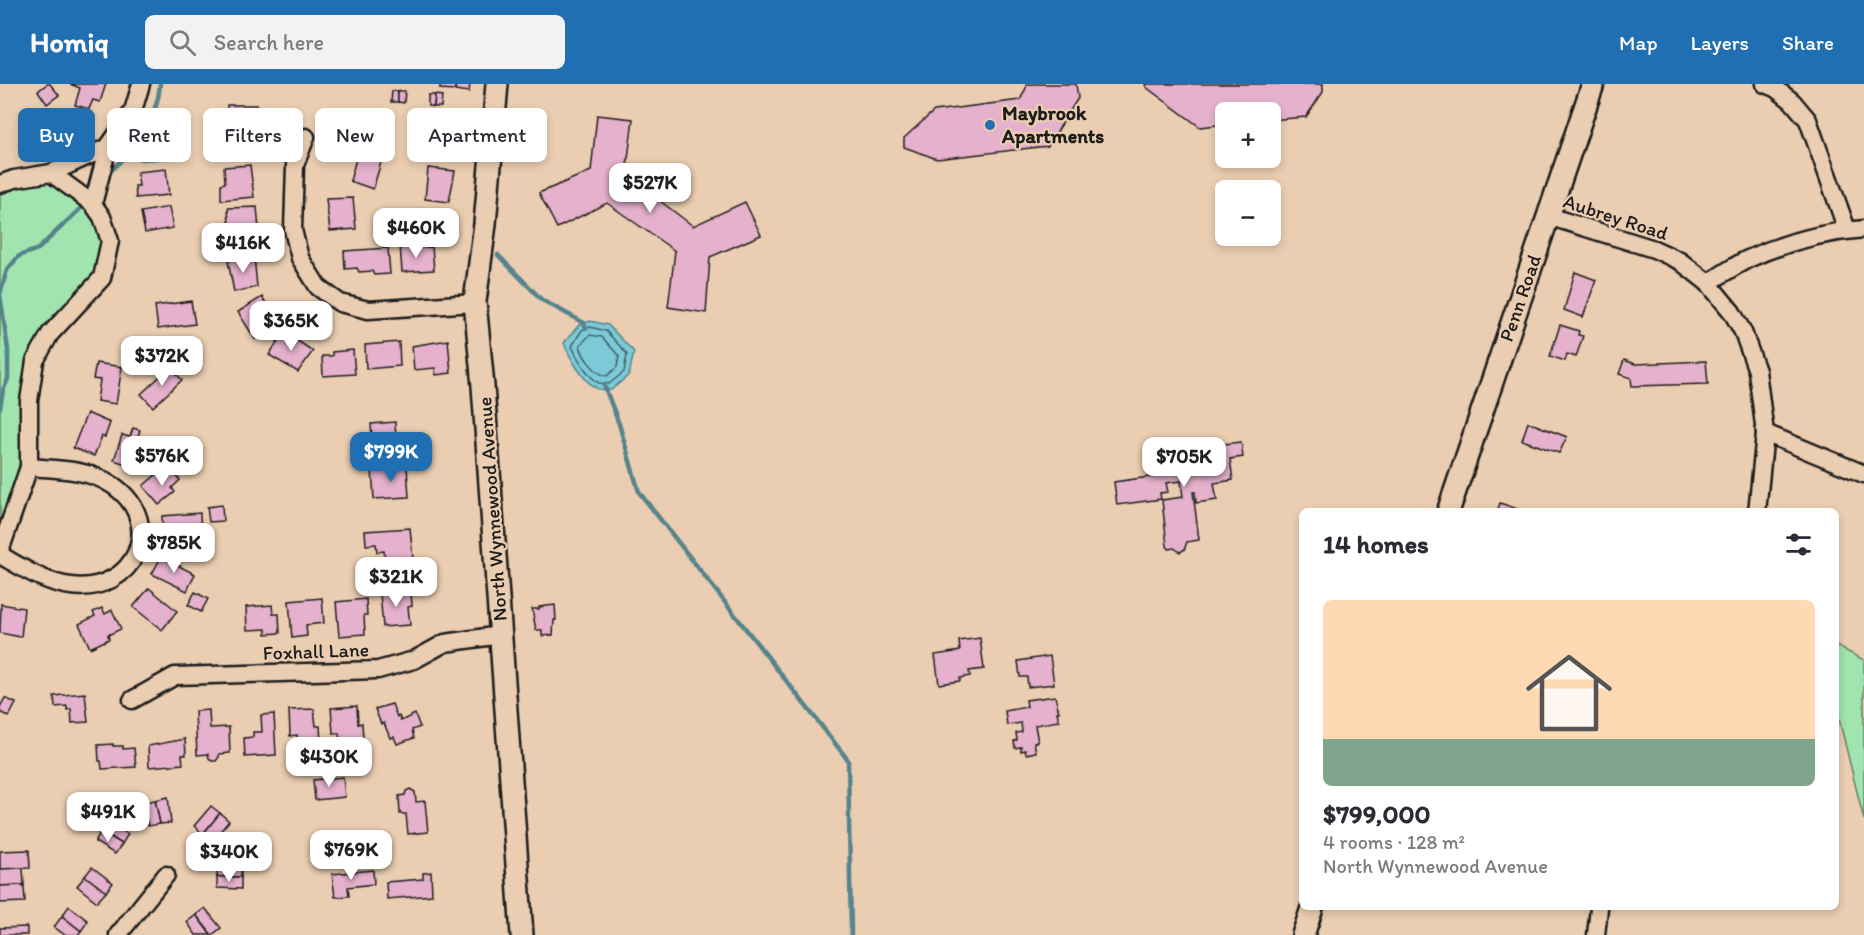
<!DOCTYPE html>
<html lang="en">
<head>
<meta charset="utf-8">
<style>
  body { margin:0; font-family:Itim,sans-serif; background:#f2f2f3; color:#2b2b33; height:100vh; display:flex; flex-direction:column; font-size:22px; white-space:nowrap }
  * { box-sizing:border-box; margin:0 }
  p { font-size:20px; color:#7c7c81 }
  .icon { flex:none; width:33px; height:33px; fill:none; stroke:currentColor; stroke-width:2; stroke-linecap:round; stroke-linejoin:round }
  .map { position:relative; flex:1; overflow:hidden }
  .details { position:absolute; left:1299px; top:424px; width:540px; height:402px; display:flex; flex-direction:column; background:#fff; border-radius:9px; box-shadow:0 3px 9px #0003 }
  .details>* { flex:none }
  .banner { position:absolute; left:18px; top:24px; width:570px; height:54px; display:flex; gap:12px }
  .tools { position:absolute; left:1215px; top:18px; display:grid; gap:12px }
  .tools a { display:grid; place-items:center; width:66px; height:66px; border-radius:9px; background:#fff; box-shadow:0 3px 9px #0003; font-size:30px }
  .price { position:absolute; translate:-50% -51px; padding:0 14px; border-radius:12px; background:#fff; color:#222; font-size:20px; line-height:39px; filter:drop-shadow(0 2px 3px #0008) }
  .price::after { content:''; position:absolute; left:50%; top:36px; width:18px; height:14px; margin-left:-9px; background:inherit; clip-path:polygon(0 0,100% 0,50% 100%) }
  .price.active { background:#1f6fb2; color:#fff }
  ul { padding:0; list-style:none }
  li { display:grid; align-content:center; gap:12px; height:318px; padding:0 24px }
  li+li { border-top:2px solid #e1e1e2 }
  li span { display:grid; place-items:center; height:186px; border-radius:9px; color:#555 }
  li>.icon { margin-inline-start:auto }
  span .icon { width:108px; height:108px; fill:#fffc; stroke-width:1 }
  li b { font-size:26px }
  h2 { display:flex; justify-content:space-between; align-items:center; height:72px; padding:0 24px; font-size:26px }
  .pill { padding:0 21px; border-radius:9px; background:#fff; box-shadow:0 3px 9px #0003; font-size:21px; line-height:54px }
  .pill.active { background:#1f6fb2; color:#fff }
  header { display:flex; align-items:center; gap:36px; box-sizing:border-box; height:84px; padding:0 30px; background:#1f6fb2; color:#fff }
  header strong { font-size:28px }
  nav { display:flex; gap:33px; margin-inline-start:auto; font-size:21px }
  .search { width:420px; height:54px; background:#f2f2f3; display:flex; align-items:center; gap:15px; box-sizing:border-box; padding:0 21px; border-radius:9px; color:#7c7c81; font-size:22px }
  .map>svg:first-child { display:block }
  .green { fill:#a1e4af; stroke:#5e8066; stroke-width:1.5 }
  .water { fill:#7bcad8; stroke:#55848d; stroke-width:1.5 }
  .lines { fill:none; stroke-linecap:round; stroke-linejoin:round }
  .shore { stroke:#426267; stroke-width:1.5 }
  .stream { stroke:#55848d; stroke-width:4.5 }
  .building { fill:#e5b1cc; stroke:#1c1c1c; stroke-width:1.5 }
  .minor-casing { stroke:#1c1c1c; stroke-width:21 }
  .tertiary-casing { stroke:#1c1c1c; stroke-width:26 }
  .minor { stroke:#ebceb1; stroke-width:16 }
  .tertiary { stroke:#ebceb1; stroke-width:21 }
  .poi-dot { fill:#1f6fb2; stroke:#ebceb1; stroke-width:2 }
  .labels { text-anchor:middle; stroke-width:4.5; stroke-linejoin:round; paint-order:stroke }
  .poi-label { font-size:20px; font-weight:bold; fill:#1c1c1c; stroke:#ebceb1; text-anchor:start }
  .street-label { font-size:20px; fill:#1c1c1c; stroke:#ebceb1 }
</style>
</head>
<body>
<header>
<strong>Homiq</strong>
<div class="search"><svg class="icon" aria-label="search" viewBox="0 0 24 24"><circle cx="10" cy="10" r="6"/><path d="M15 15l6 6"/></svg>Search here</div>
<nav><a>Map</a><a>Layers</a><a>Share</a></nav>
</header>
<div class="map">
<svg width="1864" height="851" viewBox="0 0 1864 851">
  <rect width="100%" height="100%" fill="#ebceb1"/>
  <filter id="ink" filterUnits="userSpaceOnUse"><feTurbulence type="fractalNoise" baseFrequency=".0167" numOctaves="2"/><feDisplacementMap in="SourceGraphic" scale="12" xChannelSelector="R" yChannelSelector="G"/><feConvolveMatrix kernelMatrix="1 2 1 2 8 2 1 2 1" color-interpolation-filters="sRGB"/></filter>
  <g filter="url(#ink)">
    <!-- green -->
    <g class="green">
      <path d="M51 89 102 133V194L35 277 29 383 0 467V100Z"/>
      <path d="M1836 562 1864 576V736L1836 623Z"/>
    </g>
    <!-- water -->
    <path class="water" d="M590 237 608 241 634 268 629 291 611 306C607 306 599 306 596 304 583 297 569 272 564 259L579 241Z"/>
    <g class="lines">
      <!-- shore -->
      <g class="shore">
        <path d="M590 243 606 247 627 270 624 288 609 300C607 299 600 299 599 299 588 293 576 272 572 262L582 246Z"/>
        <path d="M590 251 602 253 619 272 617 283 607 292C595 290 582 272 580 261Z"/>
      </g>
      <!-- stream -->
      <g class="stream">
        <path d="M127 71 142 75 187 72"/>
        <path d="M110 88C134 64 158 35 160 0"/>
        <path d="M498 171 542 216 584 239 586 244"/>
        <path d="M604 301 619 340 639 408 848 676 851 851"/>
        <path d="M0 324 3 306 8 295V266L0 210 7 186 19 172 38 165 81 124"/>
      </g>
    </g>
    <!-- building -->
    <g class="building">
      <path d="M47 0H50L59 11 47 20 38 7Z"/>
      <path d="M70 0H106L100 18 93 16 89 25 75 21 80 4Z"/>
      <path d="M440 0H455V6L440 5Z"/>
      <path d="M456 0H470L469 8 455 6Z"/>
      <path d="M1026 0H1076L1078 14 1048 62 937 75 904 63V54L934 27 1020 16 1026 4Z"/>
      <path d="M1145 0H1323V8L1306 33 1270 36V28H1226V40L1200 43 1146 3Z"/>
      <path d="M392 7H398V18H391Z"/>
      <path d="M398 7H405L404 19 398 18Z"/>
      <path d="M428 11H435L434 23 428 22Z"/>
      <path d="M435 11 442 12 441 23H434Z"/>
      <path d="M227 21H256L257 39 251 40 252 62 229 63Z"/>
      <path d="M356 26 387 27 386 41H383V57L355 55Z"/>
      <path d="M27 28 40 32 38 41 44 43 46 48 45 53 52 55 49 67 19 60Z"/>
      <path d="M597 31 633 35 626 91 693 142 745 118 761 151 710 173 706 229 668 223 675 167 607 119 557 144 539 109 591 87Z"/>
      <path d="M437 34 460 36 458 67 441 66 442 57H435Z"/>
      <path d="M358 67 382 75 373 105 350 97Z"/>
      <path d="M250 81 254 113 221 116V100L225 99 224 83Z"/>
      <path d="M428 84 455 87 449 118 425 115Z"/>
      <path d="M166 85 169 111 136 114 135 102H139L137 88Z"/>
      <path d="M353 114 356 145 330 147 326 115Z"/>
      <path d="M169 123 173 144 145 149 141 128Z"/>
      <path d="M257 123 260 157 230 159 228 124Z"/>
      <path d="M414 160V164L432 163 434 186 402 188 400 161Z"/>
      <path d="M388 164 390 190 374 191 372 187 359 188 357 184 345 185 344 167Z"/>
      <path d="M254 172 257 203 234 208 228 177Z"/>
      <path d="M1575 188 1596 196 1583 233 1564 226Z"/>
      <path d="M262 213 272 229 270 230 277 242 255 255 238 228Z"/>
      <path d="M191 217 195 240 158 245 155 222Z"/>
      <path d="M1560 241 1579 247 1578 251 1583 252 1576 273 1567 270 1565 277 1550 272Z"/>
      <path d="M284 248 313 267 298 288 269 271Z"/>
      <path d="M448 256 451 289 436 291 435 284 414 286 412 262Z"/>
      <path d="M399 258 400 282 366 285 365 261Z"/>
      <path d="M353 266 355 290 323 292 322 272H332V268Z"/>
      <path d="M1624 276 1635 280 1706 277 1708 300 1632 302 1631 294 1619 290Z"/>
      <path d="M96 279 122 283 116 320 97 317 100 296 93 295Z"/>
      <path d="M170 283 182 296 153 323 141 310Z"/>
      <path d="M87 329 110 339 105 353 102 352 94 372 73 364Z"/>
      <path d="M395 338 396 356 390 357V363L376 364V368L359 369 358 355 372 354 371 340Z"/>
      <path d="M1528 338 1567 353 1559 369 1522 356Z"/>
      <path d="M133 344 140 346 129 381 114 376 122 351 130 353Z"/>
      <path d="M1222 357 1224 360 1241 358 1243 373 1230 375 1233 396 1214 399 1217 416 1196 419 1195 408H1193L1199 456 1187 458 1184 466 1180 468 1174 464 1169 465 1167 462 1162 416 1183 413 1181 397 1166 399 1168 408 1160 409 1161 415 1117 421 1114 398 1163 391 1162 379 1183 377 1185 365 1195 363 1196 359 1202 358 1210 359Z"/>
      <path d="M407 383 409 413 374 415 372 386Z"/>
      <path d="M172 387 180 396 172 404 175 408 159 421 143 402 158 389 163 394Z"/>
      <path d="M1500 419 1526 428H1497Z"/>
      <path d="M222 421 223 437 209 438 207 423Z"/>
      <path d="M200 429 201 448 163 451 162 432Z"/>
      <path d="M410 444 413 474 385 476 384 467 377 468 376 460 366 461 365 447Z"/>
      <path d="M161 473 195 490 187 507 152 490Z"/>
      <path d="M149 504 177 527 162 546 133 523Z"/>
      <path d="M411 507 412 522 408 523 410 541 383 543 380 509Z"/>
      <path d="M195 508 208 515 201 528 188 521Z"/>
      <path d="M322 514 324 539 306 541 307 552 292 554 289 517Z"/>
      <path d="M366 515 367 531H364L365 550 339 552 336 518Z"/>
      <path d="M1 520 24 524 21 553 0 549Z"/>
      <path d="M272 521 273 530H279L280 549 266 550V545L247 546 246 523Z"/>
      <path d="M555 521 556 536H554L553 551 542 552V546H536L532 525H539V523Z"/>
      <path d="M102 524 105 530 112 526 121 545 108 551 109 555 90 564 79 540 95 532 93 528Z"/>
      <path d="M980 554 984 585 969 587 970 592 960 594V597L939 600 935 571 960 567 959 557Z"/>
      <path d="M1050 572 1054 600 1028 603 1027 593H1020L1018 577Z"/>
      <path d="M85 609 88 638 72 639 71 625 67 626V622L55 623 54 612Z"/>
      <path d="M1055 612 1059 628H1057L1059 637 1035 641 1038 658H1034L1036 668 1026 670 1025 666 1021 667V663L1015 664 1014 657 1017 656 1016 649 1022 648 1021 639 1007 641 1005 627 1027 623 1026 616Z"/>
      <path d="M5 614 16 619 9 633 0 628V623Z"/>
      <path d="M392 620 397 633 399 632 401 637 415 630 420 643 412 646 414 654 397 660 394 653 390 654 384 639 381 640 375 625Z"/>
      <path d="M357 622 358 640 362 639 363 655 340 657 339 649H333L331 624Z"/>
      <path d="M314 625 316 642H320L321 658 297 659V651L290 652 289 626Z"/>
      <path d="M209 626 210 644 229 643 230 669 219 670V673L216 677H212L209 674 208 670 197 671 195 627Z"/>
      <path d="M274 630 276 671 245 673 244 654 253 653V648H262L261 631Z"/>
      <path d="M185 655 186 671H182L183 680 149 683 148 662Z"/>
      <path d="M113 660V662H123V665L134 664 136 683 102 685 101 677H99L98 661Z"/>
      <path d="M343 693 345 713 315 716 313 696Z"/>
      <path d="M410 705 415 708 416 718 425 717 428 748 408 750 406 730H400L399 712 405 711 406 707Z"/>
      <path d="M168 713 171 739 160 740 155 716Z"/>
      <path d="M155 716 160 740 148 742 144 718Z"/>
      <path d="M211 722 220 729 203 750 194 742Z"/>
      <path d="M220 729 229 737 212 757 203 750Z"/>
      <path d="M107 737 128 750 122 760 101 747Z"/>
      <path d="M101 747 122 760 115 770 95 758Z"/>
      <path d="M29 766 30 784 0 785V767Z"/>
      <rect x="217" y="780" width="24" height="13"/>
      <path d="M92 783 113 799 106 808 85 792Z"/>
      <path d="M23 784 24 801 0 802V785Z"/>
      <path d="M373 786 374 800 348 803 349 812 335 813 332 790Z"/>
      <path d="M431 788 432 811 387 815 386 798 423 795V789Z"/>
      <path d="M85 792 106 808 97 818 77 802Z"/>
      <path d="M217 793H241V805L217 804Z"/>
      <path d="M24 801 25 818 0 819V802Z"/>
      <path d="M69 822 88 837 81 847 62 832Z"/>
      <path d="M205 824 221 844 212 851 196 831Z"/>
      <path d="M196 831 211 851H196L187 838Z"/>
      <path d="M62 832 81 847 78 851H65L54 843Z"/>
      <path d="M27 843V851H0V844Z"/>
    </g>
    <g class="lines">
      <!-- minor casing -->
      <g class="minor-casing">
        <g id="minor">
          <path d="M1765 0 1775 4 1792 17 1808 36 1847 146"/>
          <path d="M306 53 295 81 293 146 300 174 318 203 340 219 368 226 475 219"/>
          <path d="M0 100 14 95 51 89 108 63"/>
          <path d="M93 120 108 63 133 27 141 0"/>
          <path d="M1548 132 1654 165 1680 177 1708 199 1732 228 1743 248 1757 287 1765 349 1757 428"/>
          <path d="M1708 199C1721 191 1734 182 1748 175 1783 159 1825 148 1864 145"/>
          <path d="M1765 349 1864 390"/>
          <path d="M0 467 29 383V317L35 277 50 250 102 194 110 157 102 133 93 120 51 89"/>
          <path d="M0 471C23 484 45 499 71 502 134 510 167 440 114 402 90 385 57 385 29 383"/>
          <path d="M132 616 175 592 378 586 414 576 445 559 500 551"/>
          <path d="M118 851 166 791"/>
          <path d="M1596 851 1599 824"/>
        </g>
      </g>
      <!-- tertiary casing -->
      <g class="tertiary-casing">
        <g id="tertiary">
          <path d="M497 0 485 140 475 218 483 302 522 851"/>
          <path d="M1448 428 1593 0"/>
          <path d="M1303 851 1312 824"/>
        </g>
      </g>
      <!-- minor -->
      <use href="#minor" class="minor"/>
      <!-- tertiary -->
      <use href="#tertiary" class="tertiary"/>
    </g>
  </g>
  <!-- markers -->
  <circle class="poi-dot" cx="990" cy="41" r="6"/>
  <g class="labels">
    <!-- poi labels -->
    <g class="poi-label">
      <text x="1002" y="36">Maybrook<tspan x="1002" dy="23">Apartments</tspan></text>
    </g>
    <!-- street labels -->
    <g class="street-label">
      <text transform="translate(1616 133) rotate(18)" y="7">Aubrey Road</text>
      <text transform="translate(1520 214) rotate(-71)" y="7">Penn Road</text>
      <text transform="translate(492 425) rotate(-94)" y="7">North Wynnewood Avenue</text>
      <text transform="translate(316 567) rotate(-2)" y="7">Foxhall Lane</text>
    </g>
  </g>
</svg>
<div class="tools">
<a>+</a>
<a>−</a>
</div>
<b class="price" style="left:650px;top:130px">$527K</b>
<b class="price" style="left:416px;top:175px">$460K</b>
<b class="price" style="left:243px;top:190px">$416K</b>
<b class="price" style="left:291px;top:268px">$365K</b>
<b class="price" style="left:162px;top:303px">$372K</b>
<b class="price active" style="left:391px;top:399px">$799K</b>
<b class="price" style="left:162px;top:403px">$576K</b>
<b class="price" style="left:1184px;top:404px">$705K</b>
<b class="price" style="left:174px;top:490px">$785K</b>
<b class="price" style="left:396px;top:524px">$321K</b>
<b class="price" style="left:329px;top:704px">$430K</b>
<b class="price" style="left:108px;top:759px">$491K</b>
<b class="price" style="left:351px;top:797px">$769K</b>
<b class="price" style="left:229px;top:799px">$340K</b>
<div class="banner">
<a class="pill active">Buy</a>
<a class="pill">Rent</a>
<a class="pill">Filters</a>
<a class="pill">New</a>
<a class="pill">Apartment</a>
</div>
<section class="details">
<h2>14 homes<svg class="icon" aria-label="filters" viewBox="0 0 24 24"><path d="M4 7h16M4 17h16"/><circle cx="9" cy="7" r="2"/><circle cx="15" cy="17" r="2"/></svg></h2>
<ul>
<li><span style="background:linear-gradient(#ffd9b3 75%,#7fa58c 0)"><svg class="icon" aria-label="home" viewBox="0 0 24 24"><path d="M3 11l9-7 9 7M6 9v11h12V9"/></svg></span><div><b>$799,000</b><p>4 rooms · 128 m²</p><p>North Wynnewood Avenue</p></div></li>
</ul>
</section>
</div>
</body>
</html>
